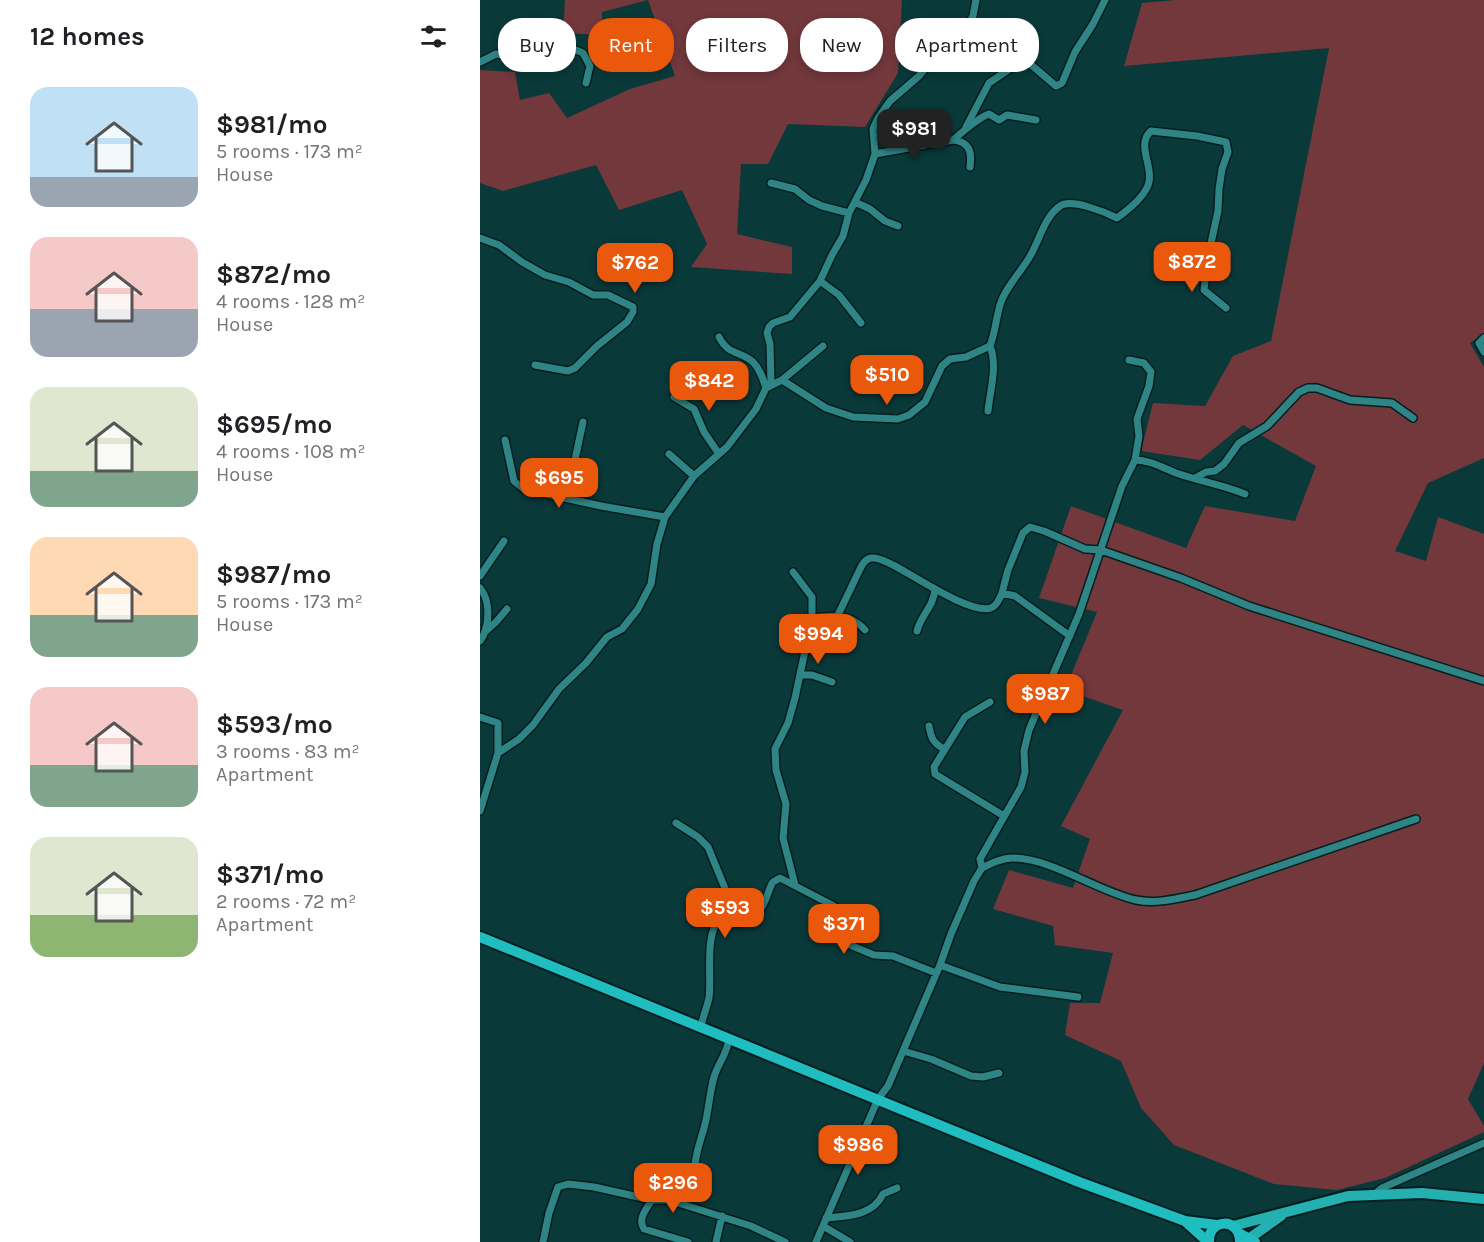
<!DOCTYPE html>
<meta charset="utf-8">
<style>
:root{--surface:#fff;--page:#f2f2f2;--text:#202124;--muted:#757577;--accent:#ea580c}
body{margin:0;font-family:Karla,sans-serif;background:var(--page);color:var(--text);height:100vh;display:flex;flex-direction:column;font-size:22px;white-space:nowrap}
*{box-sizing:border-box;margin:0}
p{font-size:20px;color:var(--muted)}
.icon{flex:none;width:33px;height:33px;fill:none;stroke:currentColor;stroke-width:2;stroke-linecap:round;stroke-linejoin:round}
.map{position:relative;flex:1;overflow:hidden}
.drawer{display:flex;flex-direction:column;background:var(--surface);width:480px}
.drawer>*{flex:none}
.hud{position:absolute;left:18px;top:18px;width:570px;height:54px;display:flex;gap:12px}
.price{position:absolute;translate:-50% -51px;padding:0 14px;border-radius:12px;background:var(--accent);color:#fff;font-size:20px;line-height:39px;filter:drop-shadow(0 2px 3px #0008)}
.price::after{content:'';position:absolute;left:50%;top:36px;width:18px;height:14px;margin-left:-9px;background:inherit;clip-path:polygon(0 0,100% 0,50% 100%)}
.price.selected{background:#222;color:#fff}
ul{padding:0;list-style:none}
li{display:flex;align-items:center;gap:18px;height:150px;padding:0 30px}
li span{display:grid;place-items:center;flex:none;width:168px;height:120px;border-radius:18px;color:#555}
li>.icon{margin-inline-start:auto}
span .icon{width:72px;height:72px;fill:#fffc;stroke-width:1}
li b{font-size:26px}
h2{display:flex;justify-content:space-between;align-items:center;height:72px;padding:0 30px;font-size:26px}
.chip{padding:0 21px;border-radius:24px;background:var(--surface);box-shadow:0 3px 9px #0003;font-size:21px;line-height:54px}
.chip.selected{background:var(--accent);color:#fff}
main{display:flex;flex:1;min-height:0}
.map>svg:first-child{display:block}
.green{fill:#72383c}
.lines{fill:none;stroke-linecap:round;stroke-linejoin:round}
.minor-casing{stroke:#041e1e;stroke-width:10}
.primary-casing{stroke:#041e1e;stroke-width:14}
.trunk-casing{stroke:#041e1e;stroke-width:14}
.minor{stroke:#2f8586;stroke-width:7}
.primary{stroke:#24afb1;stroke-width:10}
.trunk{stroke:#20bdc0;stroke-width:10}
</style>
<main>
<section class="drawer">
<h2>12 homes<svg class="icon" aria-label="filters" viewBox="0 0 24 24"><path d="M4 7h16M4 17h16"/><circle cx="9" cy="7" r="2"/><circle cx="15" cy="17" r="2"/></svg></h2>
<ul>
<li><span style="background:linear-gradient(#bfe0f5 75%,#9aa5b1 0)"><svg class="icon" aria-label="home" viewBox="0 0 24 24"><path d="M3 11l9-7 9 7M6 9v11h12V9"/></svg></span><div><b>$981/mo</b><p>5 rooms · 173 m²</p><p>House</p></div></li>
<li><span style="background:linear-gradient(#f6c9c9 60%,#9aa5b1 0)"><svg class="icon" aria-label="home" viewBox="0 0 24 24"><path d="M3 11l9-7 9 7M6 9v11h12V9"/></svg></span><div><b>$872/mo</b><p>4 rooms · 128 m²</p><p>House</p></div></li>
<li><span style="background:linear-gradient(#dfe7d0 70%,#7fa58c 0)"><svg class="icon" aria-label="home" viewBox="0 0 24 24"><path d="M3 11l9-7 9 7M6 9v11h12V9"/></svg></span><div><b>$695/mo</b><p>4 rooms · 108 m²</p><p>House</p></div></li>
<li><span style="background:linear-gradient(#ffd9b3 65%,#7fa58c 0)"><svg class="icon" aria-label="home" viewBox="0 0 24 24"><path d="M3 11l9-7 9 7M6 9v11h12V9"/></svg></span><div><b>$987/mo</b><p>5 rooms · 173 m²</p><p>House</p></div></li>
<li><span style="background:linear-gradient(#f6c9c9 65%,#7fa58c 0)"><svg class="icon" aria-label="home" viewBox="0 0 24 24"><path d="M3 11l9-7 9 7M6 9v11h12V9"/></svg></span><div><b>$593/mo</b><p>3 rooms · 83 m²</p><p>Apartment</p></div></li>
<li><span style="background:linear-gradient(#dfe7d0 65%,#8fb573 0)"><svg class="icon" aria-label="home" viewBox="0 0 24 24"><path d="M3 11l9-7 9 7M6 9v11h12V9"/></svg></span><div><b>$371/mo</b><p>2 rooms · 72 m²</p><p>Apartment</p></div></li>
</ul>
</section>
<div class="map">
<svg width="1004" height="1242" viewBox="0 0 1004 1242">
<rect width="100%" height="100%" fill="#0a393a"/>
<path class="green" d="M85 0H168L122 12 123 35 83 33Z
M168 0H422L418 73 385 127 308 124 288 164H261L257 234 312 247V274L211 267 227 244 202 190 139 210 116 165 23 191 0 183V70L35 72 40 100 69 93 87 118 150 89 195 76Z
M695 0H1004V333L990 343 1004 367V458L948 483 915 551 946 561 958 517 1004 534V1063L988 1099 1004 1126V1132L905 1178 857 1190 794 1184 694 1145 661 1108 641 1061 585 1035 590 1003H620L633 953 575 945 573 926 513 909 529 870 593 888 610 839 581 826 643 710 585 690 617 612 559 598 591 506 706 548 725 506 815 521 836 466 763 425 720 460 661 451 673 403 725 406 753 356 791 341 849 48 644 66 662 3Z"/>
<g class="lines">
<g class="minor-casing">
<path id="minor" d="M50 50 86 46 103 53 110 66 106 83
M0 62 16 54 38 57 47 54 50 50 52 24
M486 127 509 83 537 64 549 63 576 86 582 83 595 52 613 24 625 0
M473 140C484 131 496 119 509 114L519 120 527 115 556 120
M395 154 473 140C490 142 492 152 490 167
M291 183 315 189 329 200 342 206 369 213
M375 202 390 209 405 221 418 226
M0 238 19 245 42 262 65 275 89 282 113 295H128L153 307V312L147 322 117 346 95 368 88 371 55 365
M340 281 359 295 381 323
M239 337C248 355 260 351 273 362 280 369 283 379 286 388
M1004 338 999 343 1004 352
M302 380 343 346
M291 384 290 344 287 333 289 327 293 323 310 317 340 281 352 255 363 236 369 213 386 180 395 154 393 129 398 118 410 101 439 76 452 60 483 35 493 16 496 0
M194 397 214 409 224 432 239 454
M508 411C510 390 518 366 510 346
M25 440 34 481 44 489 121 506 185 517
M189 454 214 476
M655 460C670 460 683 468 696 473 719 481 743 485 765 494
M715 478 726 472 735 471 744 464 759 443 787 426 819 392 828 388H837L870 400 912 403 933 418
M91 498 93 469 103 422
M313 572 332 597V618L315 698 308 723 295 749 296 770 306 804 303 838 315 885
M0 576 24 541
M0 588C11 601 10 627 0 641
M522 593 528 570 543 533 550 527 564 531 605 549 621 550 701 578 769 606 1004 681
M357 617 381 567C383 563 386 559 391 558 399 557 406 562 413 565 433 575 491 615 511 608 517 606 520 598 522 593L535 596 590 636
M332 618C353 616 370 613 385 630
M6 631 16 622 27 609
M437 631C441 615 454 606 455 589
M321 675H332L352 682
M510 702 485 717 454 767 455 774 524 816
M0 717 18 723V753
M449 726C451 738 453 743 464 749
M0 811 18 753 39 739 53 725 79 689 106 663 127 637 142 629 158 609 171 584 177 544 185 517 214 476 247 447 276 409 286 388 302 380 346 408 373 417 418 419 429 415 445 402 462 366 470 359 486 357 510 346C515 333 516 319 520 305 525 288 540 273 549 258 559 242 564 217 580 206 591 198 625 212 637 218 648 210 666 196 669 182 673 166 656 144 671 131L717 136 746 142 748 152 742 169 739 189 738 211 728 257 724 290 746 308
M196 823 218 837 228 847 251 903 249 910 240 919
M502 868C512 863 522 858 533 858 571 858 619 892 656 900 676 904 695 899 715 895L936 819
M460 965 520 987 598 997
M221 1026C223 1017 227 1007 229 998 232 979 224 933 240 919 259 929 277 920 285 901 288 895 289 888 293 882L300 878 354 906 363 914 361 933 364 939 370 945 394 955 413 956 456 973
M423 1051 451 1059 491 1076 503 1077 519 1073
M895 1194 902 1188 1004 1143
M172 1200C167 1208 157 1219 164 1229L208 1242
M189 1200C199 1188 201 1174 215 1166 216 1149 223 1135 226 1120 229 1106 230 1091 234 1077 238 1063 248 1053 249 1038
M346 1218C367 1216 393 1216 403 1194L417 1188
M343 1226 370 1242
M63 1242 69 1213 78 1187 88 1184 114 1187 172 1200H189L271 1226 305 1242
M236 1242 242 1216
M336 1242 398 1099 408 1086 460 965 471 934 494 881 502 868 500 859 541 787 545 772 544 751 549 730 599 614 642 486 655 460 659 436 657 419 669 386 671 372 664 363 649 360"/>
</g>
<g class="primary-casing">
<path id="primary" d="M753 1226 868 1196 942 1193 1004 1199
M764 1242 801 1216"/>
</g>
<g class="trunk-casing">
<path id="trunk" d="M0 937 599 1182 705 1221 737 1225
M706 1222 728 1242
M759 1233 775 1242
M729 1242C728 1218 760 1217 760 1242"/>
</g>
<use href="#minor" class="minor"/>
<use href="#primary" class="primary"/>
<use href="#trunk" class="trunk"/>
</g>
</svg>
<b class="price selected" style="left:434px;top:160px">$981</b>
<b class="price" style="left:712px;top:293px">$872</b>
<b class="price" style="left:155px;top:294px">$762</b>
<b class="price" style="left:407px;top:406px">$510</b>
<b class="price" style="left:229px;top:412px">$842</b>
<b class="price" style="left:79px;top:509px">$695</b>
<b class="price" style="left:338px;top:665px">$994</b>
<b class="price" style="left:565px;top:725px">$987</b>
<b class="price" style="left:245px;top:939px">$593</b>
<b class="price" style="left:364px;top:955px">$371</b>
<b class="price" style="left:378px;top:1176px">$986</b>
<b class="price" style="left:193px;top:1214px">$296</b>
<div class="hud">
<a class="chip">Buy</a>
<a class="chip selected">Rent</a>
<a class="chip">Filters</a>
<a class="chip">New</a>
<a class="chip">Apartment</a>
</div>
</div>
</main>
